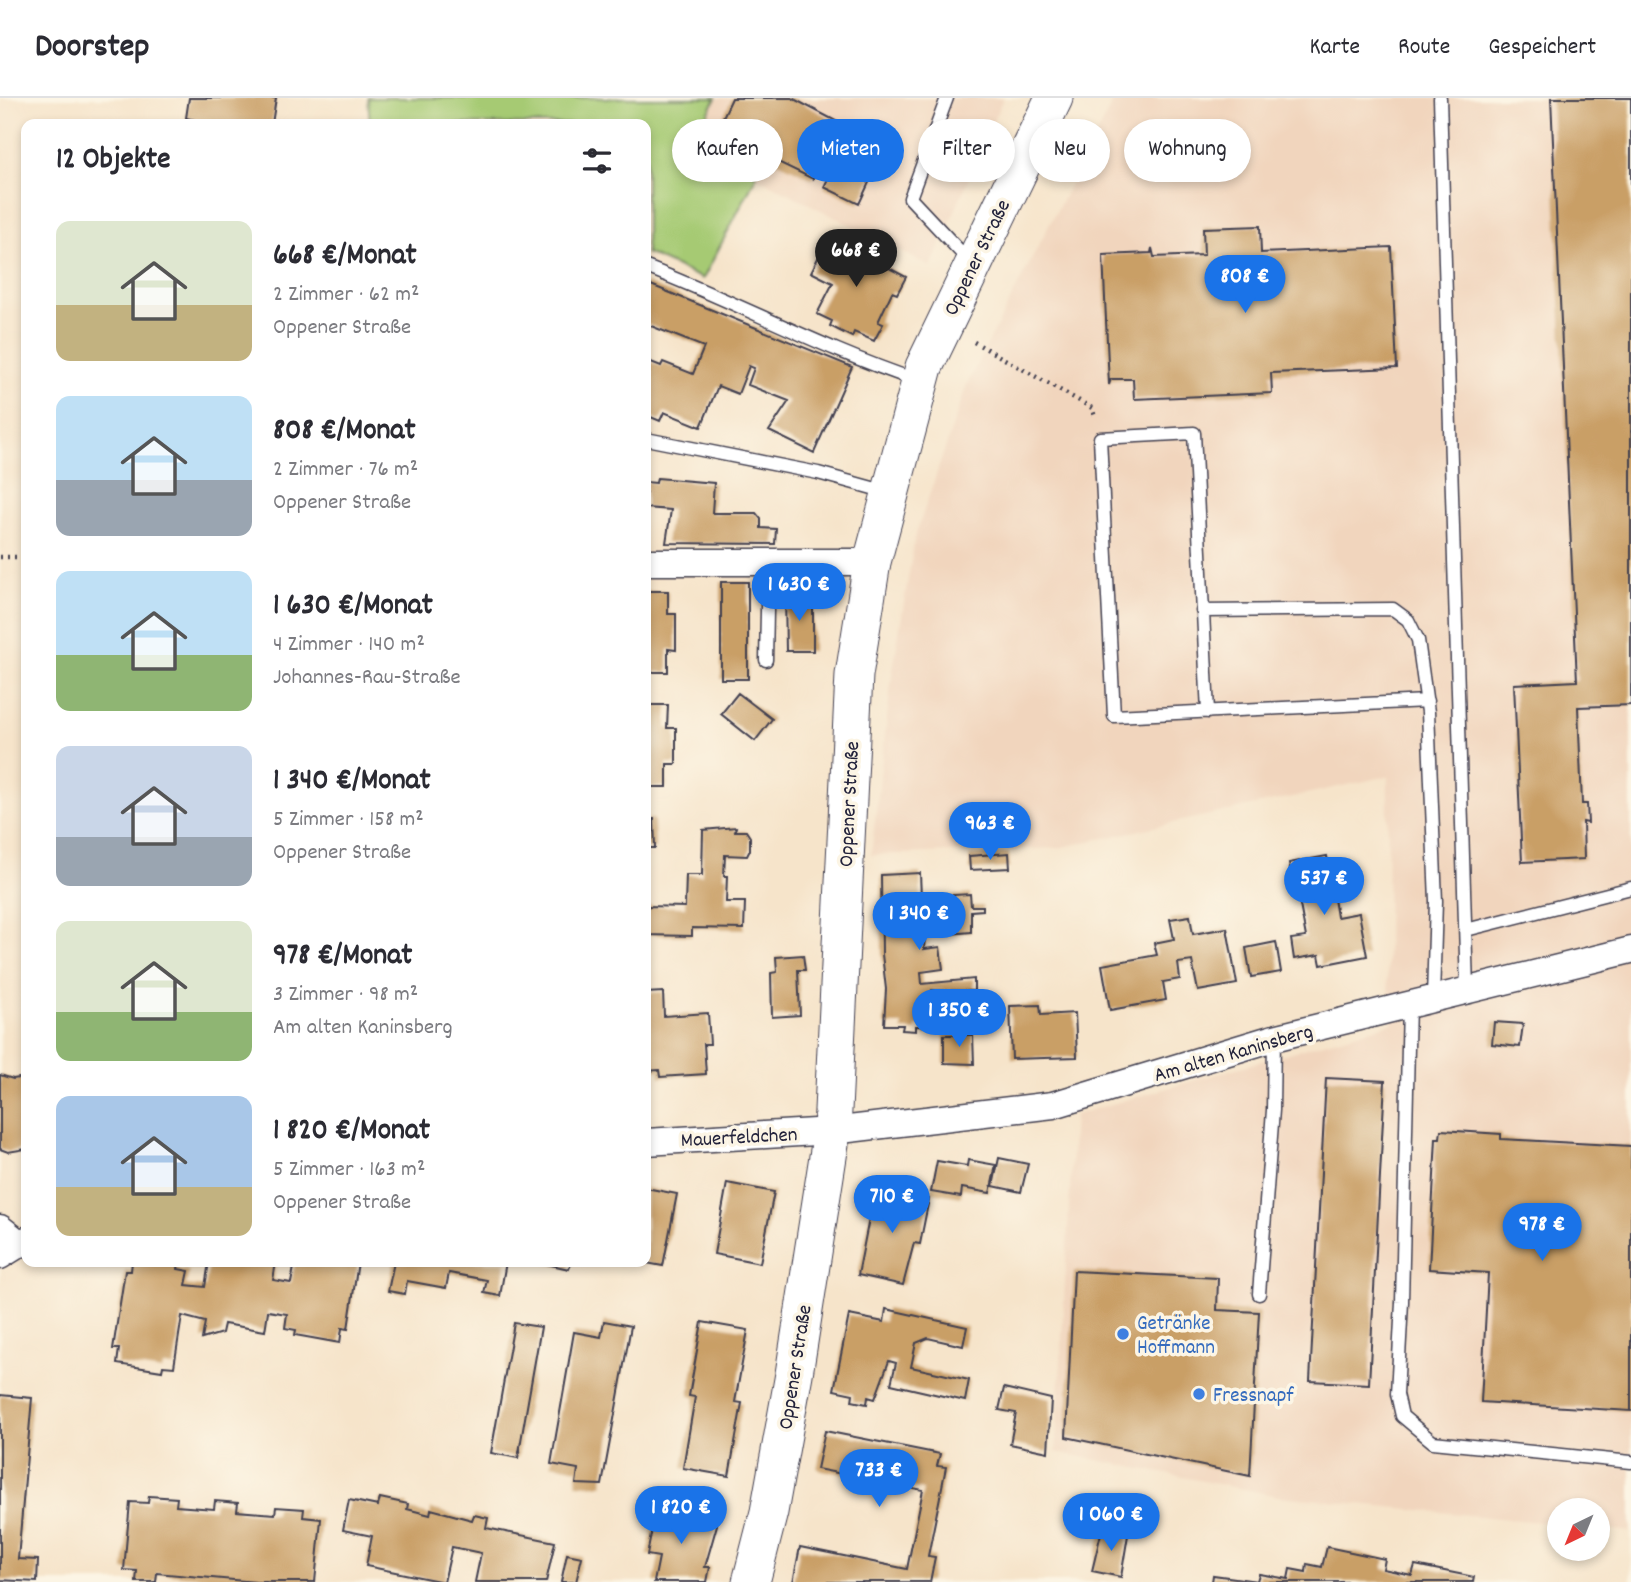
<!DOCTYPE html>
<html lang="de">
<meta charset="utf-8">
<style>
:root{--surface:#fff;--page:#f2f2f3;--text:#2b2b33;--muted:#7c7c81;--line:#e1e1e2;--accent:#1a73e8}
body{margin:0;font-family:Dekko,sans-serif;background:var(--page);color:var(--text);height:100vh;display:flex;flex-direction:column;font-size:26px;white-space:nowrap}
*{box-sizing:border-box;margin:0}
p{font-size:23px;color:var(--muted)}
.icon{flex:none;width:38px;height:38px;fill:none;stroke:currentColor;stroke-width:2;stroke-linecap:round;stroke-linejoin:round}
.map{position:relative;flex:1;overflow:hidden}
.sheet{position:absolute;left:21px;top:21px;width:630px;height:1148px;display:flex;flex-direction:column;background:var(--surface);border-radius:14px;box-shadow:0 4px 10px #0003}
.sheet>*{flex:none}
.top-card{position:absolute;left:672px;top:21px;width:665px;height:63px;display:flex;gap:14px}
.needle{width:46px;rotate:223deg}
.fabs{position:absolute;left:1547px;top:1400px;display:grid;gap:14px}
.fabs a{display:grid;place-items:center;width:63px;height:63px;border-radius:50%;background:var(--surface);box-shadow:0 4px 10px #0003;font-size:35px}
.price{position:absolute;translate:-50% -60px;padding:0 16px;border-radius:24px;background:var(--accent);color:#fff;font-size:23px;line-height:46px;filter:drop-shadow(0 2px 4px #0008)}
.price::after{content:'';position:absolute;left:50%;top:42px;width:21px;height:16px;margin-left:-10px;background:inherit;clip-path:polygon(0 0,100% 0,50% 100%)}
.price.on{background:#222;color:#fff}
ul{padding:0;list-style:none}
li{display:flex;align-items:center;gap:21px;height:175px;padding:0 35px}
li span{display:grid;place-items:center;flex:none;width:196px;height:140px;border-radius:14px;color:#555}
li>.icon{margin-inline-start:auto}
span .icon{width:84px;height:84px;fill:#fffc;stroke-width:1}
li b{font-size:30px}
h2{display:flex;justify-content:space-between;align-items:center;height:84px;padding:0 35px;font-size:30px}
.pill{padding:0 24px;border-radius:32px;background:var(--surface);box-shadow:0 4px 10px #0003;font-size:24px;line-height:63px}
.pill.on{background:var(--accent);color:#fff}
header{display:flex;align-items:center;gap:42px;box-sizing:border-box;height:98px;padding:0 35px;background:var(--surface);border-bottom:2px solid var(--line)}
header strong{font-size:33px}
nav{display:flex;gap:38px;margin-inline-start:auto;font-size:24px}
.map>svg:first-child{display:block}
.built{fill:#f1d5bd}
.green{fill:#a6ca73;stroke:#647657;stroke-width:2}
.building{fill:#c99f66}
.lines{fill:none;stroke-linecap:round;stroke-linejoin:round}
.lane-casing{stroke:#423f50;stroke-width:15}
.street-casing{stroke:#423f50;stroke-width:29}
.secondary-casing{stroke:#423f50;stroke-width:39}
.path{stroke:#423f50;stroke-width:4.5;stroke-dasharray:2 5;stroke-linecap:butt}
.lane{stroke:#fff;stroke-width:12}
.street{stroke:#fff;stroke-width:26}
.secondary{stroke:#fff;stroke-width:37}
.shop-dot{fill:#3f7fe0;stroke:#fcf5e5;stroke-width:2.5}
.labels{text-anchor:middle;stroke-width:7;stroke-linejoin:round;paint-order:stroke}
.street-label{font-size:21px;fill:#22223b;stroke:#fcf5e5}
.shop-label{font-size:21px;fill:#366cbe;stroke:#fcf5e5;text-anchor:start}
</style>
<header>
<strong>Doorstep</strong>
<nav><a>Karte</a><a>Route</a><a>Gespeichert</a></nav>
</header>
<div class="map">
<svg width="1631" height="1484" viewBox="0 0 1631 1484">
<rect width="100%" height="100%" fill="#fcf5e5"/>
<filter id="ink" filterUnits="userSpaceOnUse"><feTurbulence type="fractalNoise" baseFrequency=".0143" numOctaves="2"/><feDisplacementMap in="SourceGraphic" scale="14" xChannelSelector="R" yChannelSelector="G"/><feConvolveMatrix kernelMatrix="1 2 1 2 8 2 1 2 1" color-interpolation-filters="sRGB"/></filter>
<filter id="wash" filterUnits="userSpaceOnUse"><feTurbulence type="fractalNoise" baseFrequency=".00686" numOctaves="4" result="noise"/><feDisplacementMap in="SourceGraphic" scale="28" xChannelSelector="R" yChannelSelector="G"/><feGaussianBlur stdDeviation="1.57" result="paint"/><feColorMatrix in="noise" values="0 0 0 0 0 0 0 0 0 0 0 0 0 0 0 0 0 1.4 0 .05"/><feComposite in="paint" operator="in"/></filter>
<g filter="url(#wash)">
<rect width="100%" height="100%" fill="#f6e4ca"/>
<path class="built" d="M716 0H1003L931 169 693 46Z
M1115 0H1631V1434L1598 1430V1412H1559V1426L1279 1398 1056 1354 1074 1017 1393 925 1387 883 1388 678 1058 750 871 757 892 577 915 439 967 286Z"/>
<path class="green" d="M368 0H716L693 46 757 77 703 181 646 155V26H370Z"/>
<g id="blocks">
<path class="building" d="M189 0H276L272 26H214L186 20Z
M732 0H792L876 44 863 72 873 76 859 106 824 89 838 60 826 54 813 81 716 34Z
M1551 0H1631V607L1578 609 1582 706H1587L1588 725 1583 724 1584 761 1522 764 1514 586 1577 583Z
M1260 128 1261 155 1391 149 1397 270 1271 275 1272 295 1134 301 1133 281H1111L1109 287 1103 157 1151 155 1152 150 1154 159 1204 157 1203 130Z
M828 140 865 158 867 153 889 164 887 169 906 179 897 196 892 194 878 224 883 226 874 243 854 234 852 239 830 228 832 223 817 216 833 185 811 174Z
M646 185 852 269 814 355 769 333 789 303 748 287 754 270 749 268 738 296 718 288 701 329 664 314 660 323 646 317V262L661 268 663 264 693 276 704 249 646 226Z
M657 380 714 385 712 415H756L761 421V430L776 431 775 446 666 445 671 412 646 410V384L656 385Z
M721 484H748V581H721Z
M646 493H668V516H676V552L668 551V574H646Z
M785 497H813V553H786Z
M738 595 772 621 755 643 721 616Z
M646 607H668L667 630H676V666H667V689H646Z
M646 721H654L655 750H646Z
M736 729 735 733H746L750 739V752L747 758 725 757 724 778H727L726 804H745L744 831 692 830V838L646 837V808L685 809 686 777H702L703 732Z
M1009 755 1010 770 970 772 969 758Z
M1327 758 1337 819 1359 815 1367 858 1321 867 1319 857 1294 861 1291 841 1306 839 1294 775 1291 776 1289 765Z
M920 775 921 799 970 796 971 808H983V812L971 813V834L925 838 924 851 940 849 943 871 921 874 922 886 974 881V893L932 892 931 914H937V911L973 912V929L916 928V933L902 932 903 927H884L886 891 882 856 881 777Z
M1190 818 1193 836 1227 830 1237 886 1198 893 1192 863 1178 865 1180 881 1163 884 1166 902 1110 912 1102 867 1157 857 1154 845 1174 841 1170 821Z
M1276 844 1281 874 1251 879 1246 850Z
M803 857 805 872H798L800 917 772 919 771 875 777 874 776 859Z
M663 894 664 918 708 915 710 946H704L706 976 660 979 659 972 646 973V895Z
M1040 907 1041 917 1075 915 1077 959 1012 961 1010 908Z
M1494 924 1523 926 1520 949 1492 946Z
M944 937H973L974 966 944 965Z
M0 977 13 981 26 979V1051L8 1054 0 1051Z
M1326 980 1385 983 1369 1286 1310 1283Z
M1441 1032 1501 1036V1041L1631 1048V1313L1481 1304 1488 1175 1429 1171 1436 1040H1440Z
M999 1060 1028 1066 1021 1094 993 1088Z
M968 1062 996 1067 990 1095 962 1090 961 1099 931 1094 937 1063 967 1068Z
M727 1085 774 1094 760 1165 714 1156Z
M646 1090 677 1096 663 1168 646 1165Z
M875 1090 929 1101 920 1146 914 1145 903 1187 858 1177Z
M132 1164 179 1165 178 1171 189 1173 186 1187 205 1189 209 1164H276L273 1182 291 1185 295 1164H358L348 1231 342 1230 340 1245 295 1237 296 1232 285 1230 287 1216 268 1213 265 1233 224 1226 222 1235 202 1241 205 1224 182 1218 174 1269 163 1268 162 1273 117 1266 119 1251H113L125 1173H131Z
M394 1164H506L500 1198 484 1195 487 1182 449 1175 446 1190 407 1183 405 1196 388 1193Z
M538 1164H571L569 1171Z
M1074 1173 1218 1180 1217 1212 1259 1214 1250 1378 1066 1339Z
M886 1211 967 1229 963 1248 928 1240 916 1245 911 1269 969 1282 965 1303 891 1286 896 1265 889 1263 875 1301 868 1299 867 1306 852 1303 853 1296 834 1292 849 1217 884 1224Z
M604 1223 631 1228 602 1387 576 1386 578 1371 551 1366 574 1234 601 1239Z
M702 1224 748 1232 735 1304 742 1305 729 1378 683 1370 695 1299 689 1298Z
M514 1225 541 1229 518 1360 491 1355Z
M1004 1290 1051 1301 1048 1354 1010 1346 1016 1315 999 1312Z
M0 1297 32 1300 18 1461 38 1462 37 1484 0 1482Z
M825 1333 940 1356 937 1368 946 1369 928 1458 935 1459 930 1484H793L800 1449 907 1471 923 1392 817 1371Z
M149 1398 177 1400 176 1408 214 1411 215 1403 238 1405 237 1413 275 1416 276 1409 304 1411 303 1419 321 1421 315 1484H256L157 1475 156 1484H136L137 1473 124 1472 130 1404 148 1405Z
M380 1400 408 1406 407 1411 430 1417 431 1411 472 1422 474 1417 488 1420 486 1430 555 1444 546 1484H475L481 1455 452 1449 444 1484 366 1468 372 1438 343 1432 349 1402 378 1408Z
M656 1411 716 1421 717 1427 705 1469H710L707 1484H654L659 1459 647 1457Z
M1102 1431 1128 1437 1121 1479 1092 1473Z
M1327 1449 1385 1461 1383 1471 1412 1477 1415 1467 1474 1479 1473 1484H1212L1213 1477 1257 1483 1259 1476 1288 1481 1290 1471 1306 1474 1307 1466 1322 1469Z
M567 1456 582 1459 576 1484H561Z"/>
</g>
</g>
<g filter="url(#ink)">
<use href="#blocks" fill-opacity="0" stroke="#423f50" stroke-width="2"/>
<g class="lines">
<g class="lane-casing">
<path id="lane" d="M947 0 910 100 971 165
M1440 0 1467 891
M646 169C737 204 823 251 916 282
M646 341 818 375 887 394
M1202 513 1393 511 1408 522 1418 542 1428 614 1436 803 1433 900
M766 562 768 464
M1208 614 1194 335 1100 340 1114 618 1427 603
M1466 832 1631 790
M1409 906 1402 1204 1397 1296 1402 1318 1433 1344 1631 1364
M1259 1196 1273 1012 1274 940"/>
</g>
<g class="street-casing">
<path id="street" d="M646 464H872
M646 1044 832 1033 1053 1007 1274 940 1631 852
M0 1130 19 1145
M0 1158 26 1142"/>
</g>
<g class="secondary-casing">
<path id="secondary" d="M751 1484 769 1414 794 1276 832 1033 854 577 872 464 924 269 1054 0"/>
</g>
<path class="path" d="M974 244 1092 310 1095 319
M0 459H26"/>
<use href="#lane" class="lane"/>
<use href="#street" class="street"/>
<use href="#secondary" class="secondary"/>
</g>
</g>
<g class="shop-dot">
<circle cx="1123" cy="1236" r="7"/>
<circle cx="1199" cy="1296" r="7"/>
</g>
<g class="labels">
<g class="street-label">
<text transform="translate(976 159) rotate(-64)" y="7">Oppener Straße</text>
<text transform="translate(848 706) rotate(-87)" y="7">Oppener Straße</text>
<text transform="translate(1233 954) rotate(-16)" y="7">Am alten Kaninsberg</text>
<text transform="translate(739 1038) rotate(-3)" y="7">Mauerfeldchen</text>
<text transform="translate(794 1269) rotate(-81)" y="7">Oppener Straße</text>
</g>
<g class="shop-label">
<text x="1137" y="1231">Getränke<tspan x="1137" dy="24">Hoffmann</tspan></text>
<text x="1213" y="1303">Fressnapf</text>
</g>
</g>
</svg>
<div class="fabs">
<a><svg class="needle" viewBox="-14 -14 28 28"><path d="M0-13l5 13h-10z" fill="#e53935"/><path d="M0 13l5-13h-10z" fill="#7c7c81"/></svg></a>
</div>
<b class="price on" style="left:856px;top:191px">668 €</b>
<b class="price" style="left:1245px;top:217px">808 €</b>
<b class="price" style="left:799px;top:525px">1 630 €</b>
<b class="price" style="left:990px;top:764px">963 €</b>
<b class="price" style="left:1324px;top:819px">537 €</b>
<b class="price" style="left:919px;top:854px">1 340 €</b>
<b class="price" style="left:959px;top:951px">1 350 €</b>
<b class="price" style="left:892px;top:1137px">710 €</b>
<b class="price" style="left:1542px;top:1165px">978 €</b>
<b class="price" style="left:879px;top:1411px">733 €</b>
<b class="price" style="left:681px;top:1448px">1 820 €</b>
<b class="price" style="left:1111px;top:1455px">1 060 €</b>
<div class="top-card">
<a class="pill">Kaufen</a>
<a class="pill on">Mieten</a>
<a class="pill">Filter</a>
<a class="pill">Neu</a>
<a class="pill">Wohnung</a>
</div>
<section class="sheet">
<h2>12 Objekte<svg class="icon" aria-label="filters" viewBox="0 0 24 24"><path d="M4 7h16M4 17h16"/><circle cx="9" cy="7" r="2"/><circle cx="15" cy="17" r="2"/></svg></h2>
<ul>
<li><span style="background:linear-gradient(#dfe7d0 60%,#c2b280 0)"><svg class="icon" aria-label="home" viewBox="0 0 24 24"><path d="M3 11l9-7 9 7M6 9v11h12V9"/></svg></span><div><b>668 €/Monat</b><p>2 Zimmer · 62 m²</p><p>Oppener Straße</p></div></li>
<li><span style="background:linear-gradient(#bfe0f5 60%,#9aa5b1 0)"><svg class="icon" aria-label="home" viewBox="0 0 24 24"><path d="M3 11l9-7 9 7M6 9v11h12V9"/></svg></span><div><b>808 €/Monat</b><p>2 Zimmer · 76 m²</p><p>Oppener Straße</p></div></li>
<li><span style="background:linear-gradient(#bfe0f5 60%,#8fb573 0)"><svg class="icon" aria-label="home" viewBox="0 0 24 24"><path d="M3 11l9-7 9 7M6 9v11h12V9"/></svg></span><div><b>1 630 €/Monat</b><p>4 Zimmer · 140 m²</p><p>Johannes-Rau-Straße</p></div></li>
<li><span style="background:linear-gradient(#c9d6e8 65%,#9aa5b1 0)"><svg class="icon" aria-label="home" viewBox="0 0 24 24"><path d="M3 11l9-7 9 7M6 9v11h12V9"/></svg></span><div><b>1 340 €/Monat</b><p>5 Zimmer · 158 m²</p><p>Oppener Straße</p></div></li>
<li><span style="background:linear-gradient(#dfe7d0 65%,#8fb573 0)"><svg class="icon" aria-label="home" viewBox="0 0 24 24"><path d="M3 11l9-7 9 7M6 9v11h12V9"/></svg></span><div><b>978 €/Monat</b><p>3 Zimmer · 98 m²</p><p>Am alten Kaninsberg</p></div></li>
<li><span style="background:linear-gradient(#a9c7e8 65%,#c2b280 0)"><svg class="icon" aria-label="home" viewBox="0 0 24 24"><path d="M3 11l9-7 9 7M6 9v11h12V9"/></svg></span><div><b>1 820 €/Monat</b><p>5 Zimmer · 163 m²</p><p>Oppener Straße</p></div></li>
</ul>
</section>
</div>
